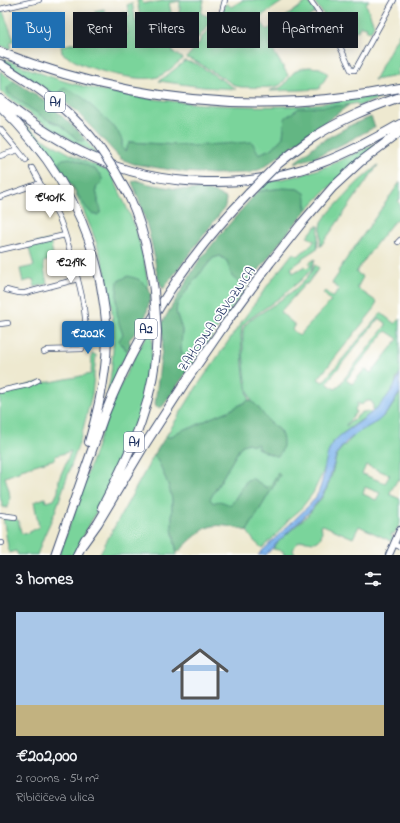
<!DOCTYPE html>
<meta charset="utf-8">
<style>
:root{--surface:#171b24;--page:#20242c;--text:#f1f3f6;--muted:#9ea1a6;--accent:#1f6fb2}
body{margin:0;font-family:"Indie Flower",sans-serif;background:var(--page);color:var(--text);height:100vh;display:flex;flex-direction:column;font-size:15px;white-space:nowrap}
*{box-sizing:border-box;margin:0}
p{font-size:13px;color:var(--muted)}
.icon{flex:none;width:22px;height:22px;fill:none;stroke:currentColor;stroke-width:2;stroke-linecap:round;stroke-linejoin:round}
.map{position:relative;height:555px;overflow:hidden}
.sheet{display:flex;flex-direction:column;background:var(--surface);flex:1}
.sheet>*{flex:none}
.hud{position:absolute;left:12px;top:12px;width:376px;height:36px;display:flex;gap:8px}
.price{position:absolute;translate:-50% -34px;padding:0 9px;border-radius:4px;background:#fff;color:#222;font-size:13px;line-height:26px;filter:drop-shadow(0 1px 2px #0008)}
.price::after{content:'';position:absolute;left:50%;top:24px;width:12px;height:9px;margin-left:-6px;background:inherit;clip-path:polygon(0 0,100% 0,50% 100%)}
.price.on{background:var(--accent);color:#fff}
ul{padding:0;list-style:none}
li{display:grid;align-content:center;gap:8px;height:212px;padding:0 16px}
li span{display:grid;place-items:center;height:124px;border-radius:0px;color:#555}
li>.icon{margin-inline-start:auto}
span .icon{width:72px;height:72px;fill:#fffc;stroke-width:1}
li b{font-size:17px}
h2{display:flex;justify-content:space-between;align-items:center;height:48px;padding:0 16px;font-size:17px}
.pill{padding:0 14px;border-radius:0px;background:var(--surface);box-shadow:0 2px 10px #0003;font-size:14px;line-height:36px}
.pill.on{background:var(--accent);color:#fff}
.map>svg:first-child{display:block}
.green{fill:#7ad49b;stroke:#4a827c;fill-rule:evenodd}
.forest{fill:#63b683;stroke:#3f7270}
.water{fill:#7db2eb;stroke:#4c70a4}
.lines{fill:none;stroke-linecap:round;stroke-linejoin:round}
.minor-casing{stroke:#3b4b6f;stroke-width:6}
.tertiary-casing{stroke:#3b4b6f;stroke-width:8}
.motorway-casing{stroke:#3b4b6f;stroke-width:10}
.minor{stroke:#fff;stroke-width:4.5}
.tertiary{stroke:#fff;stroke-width:6}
.motorway{stroke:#fff;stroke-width:8}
.motorway-bridge-casing{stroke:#3b4b6f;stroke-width:10;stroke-linecap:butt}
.motorway-bridge{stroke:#fff;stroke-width:8}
.labels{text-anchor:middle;stroke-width:3.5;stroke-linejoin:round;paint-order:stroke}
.shield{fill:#fff;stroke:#5f6d8e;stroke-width:1}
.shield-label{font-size:12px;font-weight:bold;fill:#1b2f5e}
.street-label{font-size:13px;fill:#1b2f5e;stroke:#fff}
</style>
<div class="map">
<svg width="400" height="555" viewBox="0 0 400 555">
<rect width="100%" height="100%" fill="#fff"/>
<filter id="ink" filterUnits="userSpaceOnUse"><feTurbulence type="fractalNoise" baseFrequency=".025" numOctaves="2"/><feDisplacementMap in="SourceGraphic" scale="8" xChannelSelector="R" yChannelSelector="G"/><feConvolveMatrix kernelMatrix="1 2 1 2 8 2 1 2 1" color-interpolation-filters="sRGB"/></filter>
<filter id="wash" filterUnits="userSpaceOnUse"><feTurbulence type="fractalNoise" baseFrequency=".012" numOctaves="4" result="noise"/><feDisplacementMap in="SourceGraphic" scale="16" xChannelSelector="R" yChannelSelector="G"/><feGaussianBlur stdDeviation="0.9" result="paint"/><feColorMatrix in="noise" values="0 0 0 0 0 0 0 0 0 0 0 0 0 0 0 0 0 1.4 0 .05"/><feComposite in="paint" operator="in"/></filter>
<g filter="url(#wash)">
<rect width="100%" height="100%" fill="#eee9d0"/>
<path class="green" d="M137 0H142L143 4 152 2V3L167 0H204L201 14 214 18 198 38 195 33 176 31 172 51 183 59C175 64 169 72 160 76 145 84 97 71 81 64 74 61 68 57 62 53L61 46 96 38 95 31 100 30V27L95 11 104 9 111 36 119 34V37L128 34 123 13 125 12 127 17H130L127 5 132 3 136 23 141 22ZM180 1V9L176 21 173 22 169 3Z
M243 0H285L258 18 267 30 308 1 316 12 269 44 288 75C286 78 284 82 280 85 273 89 250 87 241 87L236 86 197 62 187 58V57L200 42V40L217 19 225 4H228L231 7Z
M313 0H369L366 4 374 25 371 31 366 30 367 27 360 26 358 31 333 25 332 26Z
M2 9 14 40 10 44 11 46 9 49 0 45V10Z
M400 32V66L397 71V76L374 80Z
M4 59C28 68 53 79 78 85 123 96 170 102 216 105 241 106 267 107 292 106 326 104 360 98 394 93L358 106 357 103 285 118 283 137 273 148 259 154 191 146 130 142 125 151 122 148V140L64 87 57 96 4 62Z
M185 61 197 64 236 89 203 87 159 81 160 80 165 77Z
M309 67 320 68 328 74 319 89 301 90 269 91 270 90 280 88 284 85 294 72 303 68Z
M0 71 14 81 7 88 9 93 37 113 46 119 60 125 78 140 82 141 84 138 98 156 37 119 0 91Z
M21 122 43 139 74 156 108 171 113 177 135 226 144 259 149 289 142 282 121 329 123 334 120 344 124 346 125 349 128 350 125 359 121 362V365L117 367 116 370 119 372 110 392 108 391C120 334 111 273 87 219 82 207 77 195 70 184 65 177 58 170 53 163 42 149 31 136 21 122ZM74 159 96 170 97 186 96 190 98 200V204L92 214 85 206 60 167Z
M375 144H377L323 193 306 211 307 206 298 189C283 188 271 189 257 192L268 182 301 175 328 166Z
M378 165 320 247 321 227 322 222 326 216 357 183Z
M400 182V199L398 202 400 204V217L390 226 376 244 356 272 363 277 357 288 377 302 374 307 375 308 318 379 323 382 381 313 395 324 400 318V372L396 380 395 385 389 394 384 401 373 411V404L371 401H365L362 405 357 403V406L355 409 356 412 346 425V426L362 412 369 411 371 413 342 434 333 442 329 451 323 472 313 493 300 510 288 520 276 535 262 548 254 541 247 531 280 475 278 473 272 483 267 488 254 480H247L231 505 213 503 210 499 241 446 248 443 254 445 257 444 258 445V448L272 455 281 432C277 428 272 424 267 420 262 414 257 407 252 401 245 393 242 343 243 332 243 329 244 326 246 324 251 319 258 315 264 311 281 300 306 284 315 265L319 268 307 284H305L280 312 295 325 292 329 299 336 331 301 323 293 325 291 333 298 339 289 332 283 339 273 338 271ZM379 318 386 323V325L337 388 335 389 328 384 327 382ZM386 331 398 339 371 373 365 369 352 384 346 380Z
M316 226H319L317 250 316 249 302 258V260L291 268 293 273 305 266 307 268 311 265 309 263 315 259 311 270 301 280 282 296 248 320 242 326 241 336 243 365 245 382 249 400 234 408 222 414 213 417 191 428 178 432 175 435 168 438 166 436 196 388 245 317 270 282 293 253 298 256 315 241 308 237H307Z
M50 240 54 259 43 262 47 284 35 287 33 279 23 282 20 269 34 266 28 245Z
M220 256 227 261 229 267 240 283 250 282 196 359 194 356H185L182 353 181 348 182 330 176 312 177 304 192 283 213 258Z
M152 326C153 351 150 375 144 399 142 406 141 413 138 420 121 467 96 511 74 555H59C78 503 94 450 114 399 125 374 138 350 152 326Z
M92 354 96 355 92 394 81 437 55 512 44 536 37 555H18L16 551 9 553 3 517 18 520 21 532 23 534 28 533 39 527 34 502 45 498 46 502 54 500 58 492 59 479 71 451 55 456V459L21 469V471L5 477C8 488 13 498 7 508L3 507 0 497V394L36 383 51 382 91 374Z
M400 393V480L398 479 389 494 400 499V524L394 534H391V535L393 538 391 541 359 526 353 538 323 525 321 526C323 532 322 542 314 542 311 542 309 541 307 541 299 539 295 544 293 551L296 555H284L283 551 273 549 277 543 308 515 321 499 327 488 332 474 337 454 342 448 357 433 378 421 389 411ZM366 465 390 475 385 483 362 474ZM365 487 380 493 376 500 363 494Z
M154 455 160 465 168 484 172 499V528L177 555H99Z"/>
<path class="forest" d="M14 81 46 101 80 133 84 138 83 141 78 140 60 125 46 119 37 113 8 93 7 88Z
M64 87 81 96 117 130 122 140V148L125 151 130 142 191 146 252 142 259 154 273 148 283 137 285 118 299 108 349 105 261 169 249 173 213 174 184 172 134 164 121 159 77 112 57 96Z
M371 117 375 127 339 146 313 158 294 163 318 143 353 124Z
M70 158C77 160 104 171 102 180 102 185 96 185 96 190 96 193 98 196 98 200 98 201 98 202 98 203 99 206 101 207 101 212L98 215 92 214 85 206 60 167 59 162 63 159Z
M136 180 149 184 177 189 205 190 216 193 226 198 225 207 163 289C156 278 156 263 153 250 148 227 141 204 132 182Z
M284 188 298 189 305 193 306 199V211L280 242 250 282 240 283 232 277 227 261 220 256 213 258 192 283 177 304 176 312 182 330 181 348 182 353 185 356H194L196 359 163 406 159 408 156 407 155 403 163 342 162 323 198 262 224 230 257 192 267 190Z
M128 276 138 279 142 282 149 289 151 296 146 315 136 332 129 340 131 346 128 350 125 349 124 346 120 344 119 340 123 334C115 318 116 298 118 281Z
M249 400C256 403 261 411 266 418 274 428 284 429 283 445 282 451 281 452 278 456H275L257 448 258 445 257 444 254 445 248 443 241 446 210 499 213 503C221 499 223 503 231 505L247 480H249L251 478 255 480 267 488 272 483 278 473 280 475 247 531C236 528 221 523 209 527 200 530 185 546 177 553L172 528V499L168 484 160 465 154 455 166 436 168 437H170L178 432 187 428H191L213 417 229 411Z"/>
<path class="water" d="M400 374V392L389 410 378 421 357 433 346 442 336 454V456L327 487 321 497 310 511 277 543 266 555H258C270 544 281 532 293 521 303 511 316 501 320 488 325 474 324 456 333 443 338 436 347 431 354 426 375 411 390 399 400 374Z"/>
</g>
<g filter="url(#ink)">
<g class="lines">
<g class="minor-casing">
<path id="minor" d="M310 0 336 38 351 70H355L394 0
M0 9 39 0
M221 15 225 0
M0 129 18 150 0 156
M18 150 26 160
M40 183C46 194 53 206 59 218 65 232 69 247 73 262 80 286 91 324 82 349L48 350 44 352
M0 197 40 183 32 168
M398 242 400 240
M0 250 65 235
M6 290C12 291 18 294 25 293L78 279
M0 324 8 323
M0 391 28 385 38 380
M0 515 15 517
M0 543H2
M394 544 400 547"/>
</g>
<g class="tertiary-casing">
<path id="tertiary" d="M389 555 400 530"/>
</g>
<g class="motorway-casing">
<path id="motorway" d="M0 52C130 103 263 116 400 88
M0 64C27 81 55 98 77 122 86 130 94 140 101 150
M0 99C28 121 57 141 90 156 161 189 248 190 321 163 349 153 374 139 400 124
M0 106C55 159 92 222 103 298 107 321 108 345 105 368 102 393 96 418 89 442
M277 165C288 156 299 147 311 139 339 120 369 108 400 97
M129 196C143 226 150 258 154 291
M102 507C133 448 156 399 157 331
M83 544 98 523 144 446 184 384 226 323 270 263 301 224 333 187 360 162 400 132
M55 555 104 416C119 379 137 342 159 308 184 266 215 228 249 193
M77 555 85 539"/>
</g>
<use href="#minor" class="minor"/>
<use href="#tertiary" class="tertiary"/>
<use href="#motorway" class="motorway"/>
<g class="motorway-bridge-casing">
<path id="motorway-bridge" d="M101 150 115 171 129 196
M249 193 277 165
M154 291 157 331"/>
</g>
<use href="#motorway-bridge" class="motorway-bridge"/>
</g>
</g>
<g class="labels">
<g class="shield">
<rect x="45" y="92" width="20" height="20" rx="3"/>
<rect x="135" y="319" width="22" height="20" rx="3"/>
<rect x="124" y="432" width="20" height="20" rx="3"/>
</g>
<g class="shield-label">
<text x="55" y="106">A1</text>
<text x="146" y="333">A2</text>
<text x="134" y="446">A1</text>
</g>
<g class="street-label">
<text transform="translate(216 318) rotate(-55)" y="5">ZAHODNA OBVOZNICA</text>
</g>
</g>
</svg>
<b class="price" style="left:50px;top:219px">€401K</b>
<b class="price" style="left:71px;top:284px">€219K</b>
<b class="price on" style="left:88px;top:355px">€202K</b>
<div class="hud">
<a class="pill on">Buy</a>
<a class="pill">Rent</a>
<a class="pill">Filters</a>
<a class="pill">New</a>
<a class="pill">Apartment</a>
</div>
</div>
<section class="sheet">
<h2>3 homes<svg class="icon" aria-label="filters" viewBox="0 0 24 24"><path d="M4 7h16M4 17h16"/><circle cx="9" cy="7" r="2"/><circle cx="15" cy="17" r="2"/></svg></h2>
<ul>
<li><span style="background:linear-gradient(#a9c7e8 75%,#c2b280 0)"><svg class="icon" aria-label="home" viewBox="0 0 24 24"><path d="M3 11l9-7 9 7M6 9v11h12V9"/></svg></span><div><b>€202,000</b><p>2 rooms · 54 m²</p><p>Ribičičeva ulica</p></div></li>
</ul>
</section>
